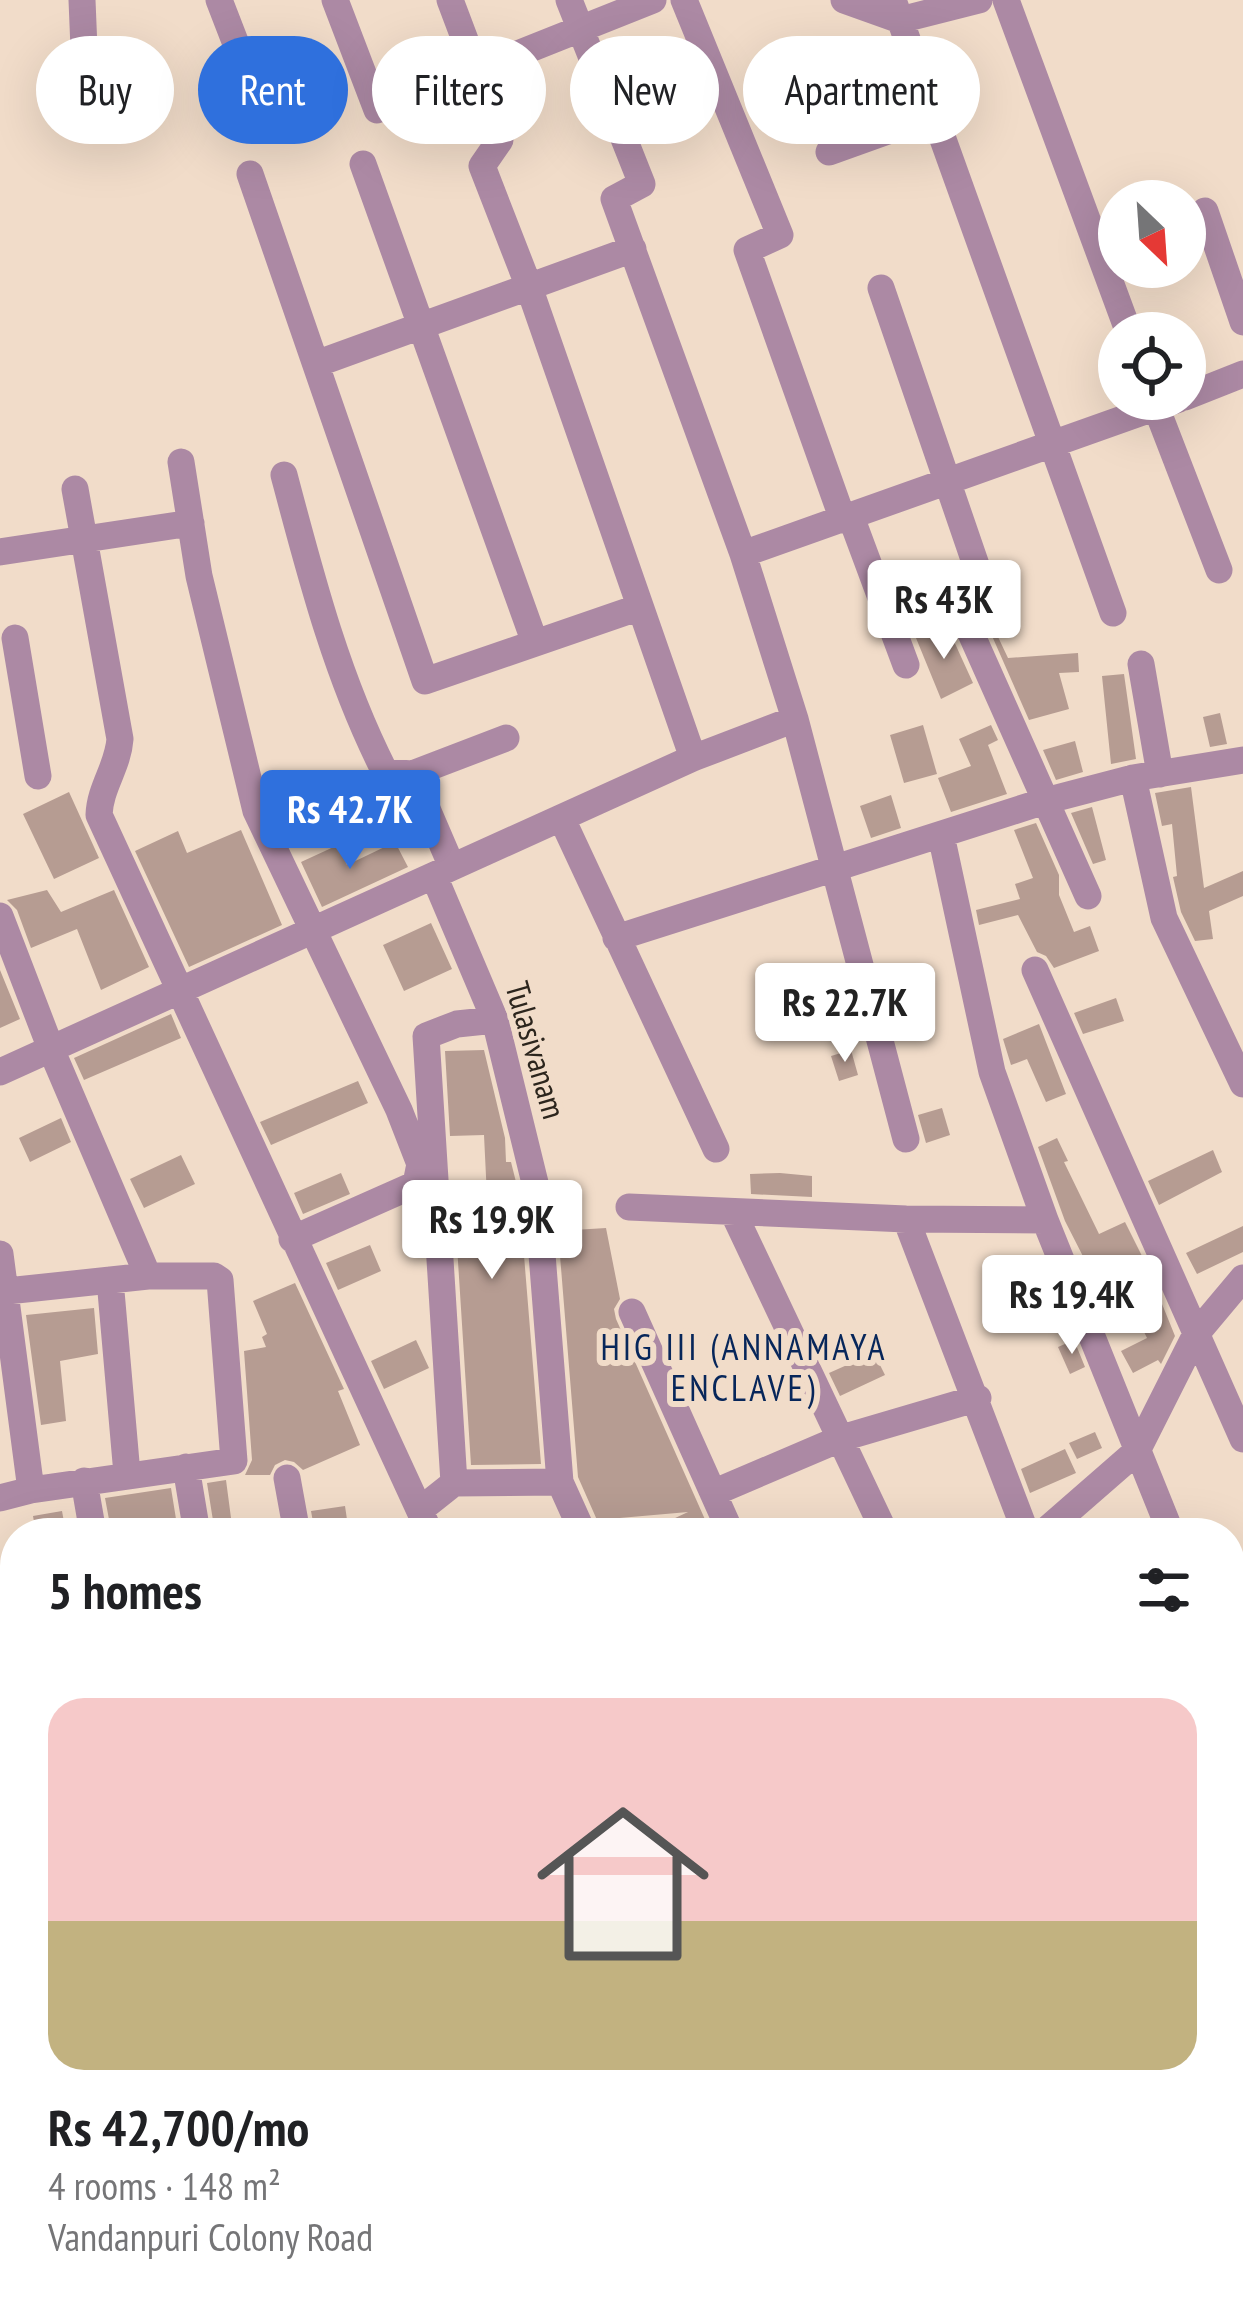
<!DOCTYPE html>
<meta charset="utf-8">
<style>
:root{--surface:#fff;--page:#f2f2f2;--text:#202124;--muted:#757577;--accent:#2f70dd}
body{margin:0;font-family:"PT Sans Narrow",sans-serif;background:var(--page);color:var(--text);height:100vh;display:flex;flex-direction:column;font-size:45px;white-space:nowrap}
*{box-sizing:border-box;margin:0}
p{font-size:39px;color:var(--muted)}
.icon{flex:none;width:66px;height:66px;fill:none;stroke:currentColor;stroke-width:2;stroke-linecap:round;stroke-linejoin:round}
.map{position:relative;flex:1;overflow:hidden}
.side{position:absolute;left:0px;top:1518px;width:1245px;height:807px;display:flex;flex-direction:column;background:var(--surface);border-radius:48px 48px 0 0;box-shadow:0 12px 48px #0002}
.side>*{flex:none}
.top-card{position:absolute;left:36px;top:36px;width:1173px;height:108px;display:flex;gap:24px}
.needle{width:78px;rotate:155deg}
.tools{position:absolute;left:1098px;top:180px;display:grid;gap:24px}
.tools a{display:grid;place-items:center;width:108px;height:108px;border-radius:50%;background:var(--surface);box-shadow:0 12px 48px #0002;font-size:60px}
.price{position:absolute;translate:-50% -102px;padding:0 27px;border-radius:12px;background:#fff;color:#222;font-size:39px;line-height:78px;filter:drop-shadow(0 3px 6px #0008)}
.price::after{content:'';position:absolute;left:50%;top:72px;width:36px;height:27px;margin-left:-18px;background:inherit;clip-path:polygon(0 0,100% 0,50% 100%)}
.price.selected{background:var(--accent);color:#fff}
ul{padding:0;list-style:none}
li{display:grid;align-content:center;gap:24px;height:636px;padding:0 48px}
li span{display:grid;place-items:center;height:372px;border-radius:36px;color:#555}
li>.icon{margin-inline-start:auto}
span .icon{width:216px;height:216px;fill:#fffc;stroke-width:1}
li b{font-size:51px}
h2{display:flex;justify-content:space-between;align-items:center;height:144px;padding:0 48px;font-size:51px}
.pill{padding:0 42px;border-radius:54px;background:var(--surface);box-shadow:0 12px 48px #0002;font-size:42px;line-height:108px}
.pill.selected{background:var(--accent);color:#fff}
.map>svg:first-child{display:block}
.water{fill:#85a6cc}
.building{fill:#b69c92}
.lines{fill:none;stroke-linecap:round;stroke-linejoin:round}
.minor{stroke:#ac89a4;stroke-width:27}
.labels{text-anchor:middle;stroke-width:12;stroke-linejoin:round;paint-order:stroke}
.street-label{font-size:33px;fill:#2c251d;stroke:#f1dcc9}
.neighbourhood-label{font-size:36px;letter-spacing:3px;fill:#07265a;stroke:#f1dcc9}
</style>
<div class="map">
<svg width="1243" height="2324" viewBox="0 0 1243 2324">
<rect width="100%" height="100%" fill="#f1dcc9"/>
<path class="water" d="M519 2310H1071L1077 2324H521Z"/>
<path class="building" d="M985 620H990L1008 658 1078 653 1079 672 1059 673 1069 709 1029 720Z
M947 626 973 683 941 699 916 638Z
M1124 674 1136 759 1111 764 1102 676Z
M1220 713 1227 744 1210 747 1203 717Z
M923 725 937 774 904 783 890 735Z
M991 725 998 740 988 745 1007 794 951 812 938 778 971 766 959 739Z
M1075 741 1083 772 1056 780 1043 750Z
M1191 787 1204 888 1243 871V896L1209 911 1213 939 1195 941 1181 912 1173 877 1177 876 1172 824 1162 826 1155 793Z
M69 792 99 858 54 879 23 814Z
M891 795 901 828 871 838 860 806Z
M1092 807 1106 860 1093 864 1071 813Z
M1036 823 1059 875V895L1074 932 1090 926 1099 951 1054 968 1046 956 1037 952 1018 915 979 925 976 910 1020 899 1015 884 1033 878 1014 830Z
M241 830 282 925 189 967 135 851 178 831 187 853Z
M395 842 408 867 322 907 301 862 338 845 347 865Z
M47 890 61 912 114 890 149 967 101 990 77 929 31 948 17 910 7 900Z
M431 923 452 969 404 991 383 945Z
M0 970 20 1019 0 1028Z
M1116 998 1124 1021 1083 1034 1074 1013Z
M171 1014 181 1038 84 1080 74 1058Z
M1039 1024 1066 1094 1046 1102 1027 1059 1011 1065 1003 1039Z
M484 1050 505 1138 506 1162H511L519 1194 541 1464 471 1465 454 1199 487 1197 484 1135 450 1136 445 1051Z
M851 1050 858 1075 839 1081 831 1056Z
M358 1081 368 1103 271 1145 260 1122Z
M942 1108 950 1135 926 1143 918 1115Z
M61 1118 71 1142 30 1162 19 1138Z
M1057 1138 1068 1161 1064 1162 1099 1234 1125 1222 1145 1262 1175 1336 1161 1364 1158 1360 1133 1373 1121 1351 1147 1338 1121 1285 1098 1296 1087 1274 1091 1272 1065 1221 1038 1147Z
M1213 1150 1222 1172 1159 1205 1148 1181Z
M181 1155 195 1184 144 1208 130 1179Z
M341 1173 350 1194 303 1214 294 1193Z
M780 1173 812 1176V1197L751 1194 750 1174Z
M1243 1226V1252L1197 1274 1186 1253Z
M606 1228 620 1299 614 1309 616 1319 711 1533H643L688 1512 597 1520 578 1477 558 1231Z
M370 1245 381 1271 338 1290 326 1263Z
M295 1283 344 1389 338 1391 360 1445 303 1470 294 1462 285 1460 275 1465 270 1475H245L252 1460 244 1351 266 1347 262 1337 267 1334 253 1301Z
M94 1308 98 1354 60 1361 66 1421 41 1425 26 1315Z
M416 1340 429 1368 384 1389 371 1361Z
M1074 1340 1085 1367 1070 1374 1058 1347Z
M874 1353 885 1375 840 1396 829 1373Z
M1095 1432 1102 1448 1077 1459 1069 1443Z
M1065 1449 1076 1473 1030 1493 1021 1469Z
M226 1480 233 1533H215L207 1483Z
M171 1488 176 1519 111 1530 105 1498Z
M345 1506 349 1533H315L311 1511Z
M62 1511 66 1533H36L33 1516Z"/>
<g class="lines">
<path class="minor" d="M82 0 85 73
M219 0 263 114
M335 0 377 110 653 0
M450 0 499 130 500 140 482 166 529 287 693 758
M684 0 780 235 747 250 843 520
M844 0 900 20 979 0
M893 0 1113 613
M1006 0 1129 333
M829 152 935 114
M363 164 535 643
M250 174 425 681 640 607
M1205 211 1243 322
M881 288 989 603
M316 364 633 249
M1185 397 1243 374
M1153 399 1219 570
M181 462 199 576 256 811 399 1110 420 1164 416 1184 292 1239
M284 475C311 577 337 678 385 772L412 774 506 738
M75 489 120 739C118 767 100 787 99 815L430 1533
M851 517 906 665
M0 552 191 523
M743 554 1179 399
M965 620 1088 896
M15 638 38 776
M1141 664 1160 774
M795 719 906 1139
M412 774 452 867
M1133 778 1164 918 1243 1084
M562 819 716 1149
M941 835 992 1072 1045 1220 1171 1533
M434 876 495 1020 537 1191 560 1482 583 1533
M0 916 51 1049 148 1276
M616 938 1045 801 1133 778 1243 760
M1035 970 1243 1439
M0 1072 693 758 795 719 743 554 614 199 642 184 569 0
M629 1207 906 1219 1045 1220
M733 1212 885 1533
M906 1219 1026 1533
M0 1254 31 1490 0 1498
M110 1280 127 1474
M7 1291 148 1276H214L220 1280 234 1461 31 1490
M632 1312 731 1533
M186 1467 197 1533
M287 1478 297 1533
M84 1481 93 1533
M454 1483 426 1036 457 1024 495 1020
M713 1493 842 1438 978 1398
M420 1510 454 1483 560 1482
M1043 1533 1137 1451 1196 1334 1243 1278
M0 1642 15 1762
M0 1788 15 1785
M0 1920 15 1918
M0 1979 15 1999
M0 2112 15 2132
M1230 2116 1243 2170
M0 2189 15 2177
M0 2240H15
M1230 2250 1243 2247
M393 2310 394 2324
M1173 2310 1176 2324
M70 2324 166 2310"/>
</g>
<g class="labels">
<g class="street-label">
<text transform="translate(536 1050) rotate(74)" y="12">Tulasivanam</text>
</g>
<g class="neighbourhood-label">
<text x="744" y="1360">HIG III (ANNAMAYA<tspan x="744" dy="41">ENCLAVE)</tspan></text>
</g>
</g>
</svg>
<div class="tools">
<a><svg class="needle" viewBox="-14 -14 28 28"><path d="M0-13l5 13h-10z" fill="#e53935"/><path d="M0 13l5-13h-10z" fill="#757577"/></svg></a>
<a><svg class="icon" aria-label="locate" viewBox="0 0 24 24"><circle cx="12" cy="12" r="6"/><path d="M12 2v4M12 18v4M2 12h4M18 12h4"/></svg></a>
</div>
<b class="price" style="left:944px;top:662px">Rs 43K</b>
<b class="price selected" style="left:350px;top:872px">Rs 42.7K</b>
<b class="price" style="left:845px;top:1065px">Rs 22.7K</b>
<b class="price" style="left:492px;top:1282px">Rs 19.9K</b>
<b class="price" style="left:1072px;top:1357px">Rs 19.4K</b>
<div class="top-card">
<a class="pill">Buy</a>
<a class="pill selected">Rent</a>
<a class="pill">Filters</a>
<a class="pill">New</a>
<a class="pill">Apartment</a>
</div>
<section class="side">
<h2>5 homes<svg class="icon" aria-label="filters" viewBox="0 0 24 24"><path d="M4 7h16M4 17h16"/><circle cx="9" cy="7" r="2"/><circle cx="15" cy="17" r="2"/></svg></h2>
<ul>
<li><span style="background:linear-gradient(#f6c9c9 60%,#c2b280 0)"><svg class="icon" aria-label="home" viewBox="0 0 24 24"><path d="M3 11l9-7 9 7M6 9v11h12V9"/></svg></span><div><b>Rs 42,700/mo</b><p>4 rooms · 148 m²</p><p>Vandanpuri Colony Road</p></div></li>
</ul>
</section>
</div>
